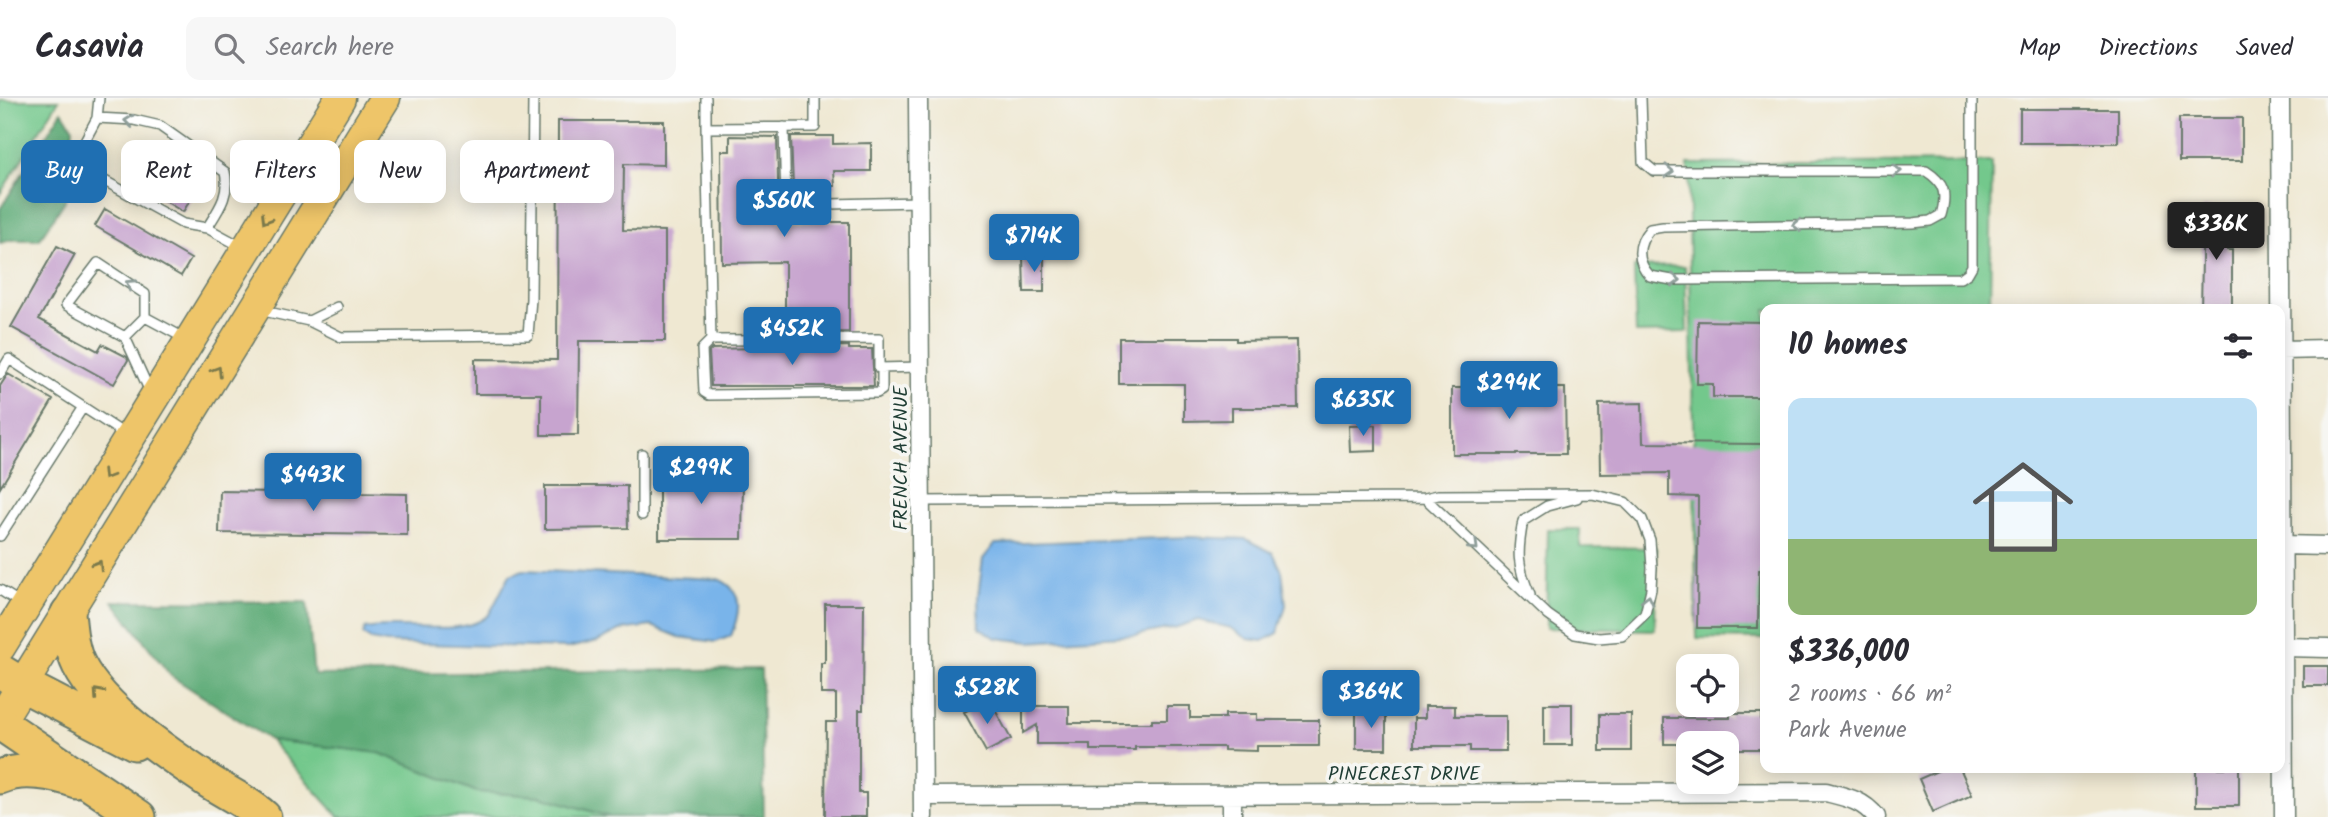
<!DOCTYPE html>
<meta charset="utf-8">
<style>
:root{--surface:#fff;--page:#f7f7f7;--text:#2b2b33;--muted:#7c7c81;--line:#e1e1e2;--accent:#1f6fb2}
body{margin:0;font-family:Kalam,sans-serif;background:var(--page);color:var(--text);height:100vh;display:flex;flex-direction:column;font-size:26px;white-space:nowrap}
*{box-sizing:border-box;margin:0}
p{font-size:23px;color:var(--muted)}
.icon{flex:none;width:38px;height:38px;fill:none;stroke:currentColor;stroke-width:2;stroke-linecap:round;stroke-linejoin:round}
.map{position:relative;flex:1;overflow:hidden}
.drawer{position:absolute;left:1760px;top:206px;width:525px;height:469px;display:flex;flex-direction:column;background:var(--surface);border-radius:14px;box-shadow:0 4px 18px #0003}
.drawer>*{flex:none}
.hud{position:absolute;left:21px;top:42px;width:665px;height:63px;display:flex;gap:14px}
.buttons{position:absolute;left:1676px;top:556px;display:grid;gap:14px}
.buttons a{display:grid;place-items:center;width:63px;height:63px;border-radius:14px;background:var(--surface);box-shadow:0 4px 18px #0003;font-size:35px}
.price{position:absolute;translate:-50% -60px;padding:0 16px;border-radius:7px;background:var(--accent);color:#fff;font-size:23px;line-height:46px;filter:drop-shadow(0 2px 4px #0008)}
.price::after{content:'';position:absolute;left:50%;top:42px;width:21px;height:16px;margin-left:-10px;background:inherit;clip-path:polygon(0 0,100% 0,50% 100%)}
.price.active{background:#222;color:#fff}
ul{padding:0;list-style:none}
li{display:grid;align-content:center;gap:14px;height:371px;padding:0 28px}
li span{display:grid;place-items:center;height:217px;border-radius:14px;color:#555}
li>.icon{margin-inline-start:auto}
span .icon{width:126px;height:126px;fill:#fffc;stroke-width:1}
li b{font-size:30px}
h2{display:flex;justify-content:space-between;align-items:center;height:84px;padding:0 28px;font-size:30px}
.chip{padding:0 24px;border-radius:14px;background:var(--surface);box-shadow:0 4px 18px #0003;font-size:24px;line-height:63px}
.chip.active{background:var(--accent);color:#fff}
header{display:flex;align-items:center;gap:42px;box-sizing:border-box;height:98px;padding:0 35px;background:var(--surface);border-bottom:2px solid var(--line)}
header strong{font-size:33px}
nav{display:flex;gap:38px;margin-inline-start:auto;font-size:24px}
.search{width:490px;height:63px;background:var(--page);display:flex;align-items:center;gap:18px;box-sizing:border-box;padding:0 24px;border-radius:14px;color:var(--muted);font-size:26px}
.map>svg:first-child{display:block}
.green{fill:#73c88c;stroke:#498260;stroke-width:2}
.forest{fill:#5eac78;stroke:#3e7456;stroke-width:2}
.water{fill:#79b4ea;stroke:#4c788f;stroke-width:2}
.building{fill:#c7a4cf}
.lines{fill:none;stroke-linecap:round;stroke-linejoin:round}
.lane-casing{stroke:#68796b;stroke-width:12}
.street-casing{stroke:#68796b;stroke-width:21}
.primary-casing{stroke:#68796b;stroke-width:33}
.highway-casing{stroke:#68796b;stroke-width:37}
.lane{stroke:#fff;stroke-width:9}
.street{stroke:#fff;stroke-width:18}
.primary{stroke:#eec569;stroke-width:30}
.highway{stroke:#eec569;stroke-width:33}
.oneway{stroke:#8f9e9a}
.oneway2{stroke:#7c7a4c}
.labels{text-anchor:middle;stroke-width:7;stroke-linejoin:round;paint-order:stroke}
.street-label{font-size:19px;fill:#1f3d34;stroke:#f6f6f2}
</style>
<header>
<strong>Casavia</strong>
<div class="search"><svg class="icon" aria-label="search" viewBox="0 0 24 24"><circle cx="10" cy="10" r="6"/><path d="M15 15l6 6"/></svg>Search here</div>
<nav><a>Map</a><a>Directions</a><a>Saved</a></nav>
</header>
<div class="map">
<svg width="2328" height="719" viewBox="0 0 2328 719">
<rect width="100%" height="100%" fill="#f6f6f2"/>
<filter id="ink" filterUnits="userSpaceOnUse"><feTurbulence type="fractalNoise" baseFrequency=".0143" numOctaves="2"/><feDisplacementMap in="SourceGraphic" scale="14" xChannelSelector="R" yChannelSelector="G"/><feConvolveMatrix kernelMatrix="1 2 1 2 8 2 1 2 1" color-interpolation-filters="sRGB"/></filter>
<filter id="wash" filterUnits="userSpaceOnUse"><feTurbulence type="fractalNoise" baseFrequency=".00686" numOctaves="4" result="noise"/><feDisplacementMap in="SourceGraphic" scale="28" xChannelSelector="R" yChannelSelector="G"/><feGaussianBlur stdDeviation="1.57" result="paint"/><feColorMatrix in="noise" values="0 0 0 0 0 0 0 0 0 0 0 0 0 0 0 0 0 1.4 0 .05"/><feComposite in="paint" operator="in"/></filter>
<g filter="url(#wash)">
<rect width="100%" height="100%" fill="#efe8d2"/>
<path class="green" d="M0 2H59L0 96Z
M1992 64 1990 212H1766V541L1697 540 1688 66Z
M1685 168 1687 234 1636 235 1634 169Z
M1548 431H1580V449L1656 450 1655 532 1546 530Z
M270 642 379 655 477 694 541 698 610 719H339Z"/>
<path class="forest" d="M62 13 73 30 65 103 39 142H12L0 145V111Z
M113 503 307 504 314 577 761 571 764 719H610L541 698 477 694 379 655 270 642 171 578Z"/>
<path class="water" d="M1189 439 1246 441 1273 455 1282 473 1286 507 1278 535 1263 543 1248 541 1231 530 1198 522 1177 529 1136 537 1030 544 996 540 979 529 978 498 983 461 995 446Z
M523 472 718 481C745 492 740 515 731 538L716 544 679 539 652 528 620 532 598 543 568 550 387 545 371 542 363 537 365 531C397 523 466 541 489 516 493 511 504 486 510 477Z"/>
<g id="blocks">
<path class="building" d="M2020 11H2118V45H2020Z
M2179 20H2242V63H2179Z
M558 23H664V67L624 66 623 132 665 133V243H579L578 337H541V296H475V261L557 262Z
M730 38 777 39 779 124H849V234L785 235V164L722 165 721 53H730Z
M791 38H833V46L871 45V73H834L835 88H793Z
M138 59 195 94 183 114 125 79Z
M2203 110H2227V152H2232V211L2201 212Z
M105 111 191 161 181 178 95 128Z
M57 148 75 157 39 221 98 253 102 246 127 259 128 262 114 286 11 229Z
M1023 158H1044V194H1024Z
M1698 223 1766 224V299H1713V286H1697Z
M1119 240H1236V243L1297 242 1298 310H1232V322L1184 323V286H1119Z
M849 248V251H872L874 288H711L709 254 712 251Z
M8 276 53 302 0 390V288Z
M1452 290H1565L1566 356H1452Z
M1642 305 1643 345 1766 346V472H1759L1758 530H1697L1698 399 1669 398V375L1600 376 1599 306Z
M1376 327V353L1350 354 1349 328Z
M679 369H722V383H743L742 441H659V383H679Z
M545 388H627L628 430 545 431Z
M220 393 407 396V437L219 435Z
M825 506H864L863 612H859V695H866V719H825L826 624H836V596H821V565H825Z
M2303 568H2328V588H2303Z
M989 601 1011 641 986 654 964 614Z
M1544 606H1572V647H1544Z
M1023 608H1069V625H1152V622H1167V608H1190V620H1225V616H1257V622H1319V648H1257V653L1224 652V649H1135V652H1090V646H1037V627L1023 635Z
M1425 608H1455V618H1506V653H1470V648H1414V620H1425Z
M1356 612H1386V651H1356Z
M1730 615H1761V651H1730V646H1664V620H1730Z
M1600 616H1631V653H1600Z
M1944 670H1960L1972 697 1933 714 1919 681Z
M2196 670H2239V708H2196Z"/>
</g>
</g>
<g filter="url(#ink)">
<use href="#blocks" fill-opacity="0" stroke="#68796b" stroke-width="2"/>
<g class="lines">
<g class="lane-casing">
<path id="lane" d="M99 0 97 20 82 48 84 63 103 82 183 126 207 130 242 149
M706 0V30L815 29V0
M1641 0 1643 64 1654 73H1926C1945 85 1947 96 1941 117L1930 123 1913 125 1663 129 1650 131C1637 146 1636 163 1650 178L1672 182 1961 180 1968 175 1972 168V0
M97 20 134 22 160 28 225 74C230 97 219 111 207 130
M784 29 786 107 919 104
M706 30 711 242 879 241V270L920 269
M259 212 309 223 337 209
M309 223 341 239 528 237 531 201 533 0
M125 239 145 219
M711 242 702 251 704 294 709 297 877 295 882 292V270
M0 276 9 261 126 337
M151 296 125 239 66 207 98 165 145 196V219L186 241
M642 356V417
M921 403 1425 400 1438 397 1592 396 1625 404 1642 421 1650 442 1652 469 1651 491 1645 516 1622 538 1599 540 1575 536 1548 517 1425 400
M0 438 83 309
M0 492 22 506
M1530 497C1517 467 1517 454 1523 423L1547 408 1577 400"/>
</g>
<g class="street-casing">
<path id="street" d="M918 0 923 719
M2280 0 2284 719
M2281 252 2328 251
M2281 447 2328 448
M2283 549 2328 550
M1232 697V719
M923 698 1826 694C1846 699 1863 702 1876 719"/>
</g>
<g class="primary-casing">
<path id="primary" d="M0 549 340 0
M0 623 385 0"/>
</g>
<g class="highway-casing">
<path id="highway" d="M68 515C70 533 71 551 79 567 102 612 168 656 210 684 227 695 249 705 264 719
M0 573 23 587 135 645
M0 625 139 719
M0 679C22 669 55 675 76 683"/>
</g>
<use href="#lane" class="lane"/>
<use href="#street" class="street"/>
<use href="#primary" class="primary"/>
<use href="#highway" class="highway"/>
</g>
<defs><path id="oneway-chevron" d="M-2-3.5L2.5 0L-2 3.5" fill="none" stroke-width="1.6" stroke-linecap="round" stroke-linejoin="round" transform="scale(1.75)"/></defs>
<g class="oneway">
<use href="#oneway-chevron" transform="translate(129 23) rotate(-174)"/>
<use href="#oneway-chevron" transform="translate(1669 73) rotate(3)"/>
<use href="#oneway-chevron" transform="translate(1897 73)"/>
<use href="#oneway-chevron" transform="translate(1797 127) rotate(179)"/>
<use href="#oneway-chevron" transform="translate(1676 182) rotate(1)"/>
<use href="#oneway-chevron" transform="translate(130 186) rotate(-147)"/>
<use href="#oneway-chevron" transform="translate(1474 448) rotate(44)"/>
<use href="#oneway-chevron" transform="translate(1648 502) rotate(-76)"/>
</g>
<g class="oneway2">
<use href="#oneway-chevron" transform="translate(266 121) rotate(121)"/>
<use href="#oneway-chevron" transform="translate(217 273) rotate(-58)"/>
<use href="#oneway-chevron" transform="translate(107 377) rotate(122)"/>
<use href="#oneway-chevron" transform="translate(98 467) rotate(-58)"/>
<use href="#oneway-chevron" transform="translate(98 595) rotate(-132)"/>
</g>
</g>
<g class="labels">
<g class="street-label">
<text transform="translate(900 360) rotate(-90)" y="7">FRENCH AVENUE</text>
<text x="1404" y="682">PINECREST DRIVE</text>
</g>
</g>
</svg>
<div class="buttons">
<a><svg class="icon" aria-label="locate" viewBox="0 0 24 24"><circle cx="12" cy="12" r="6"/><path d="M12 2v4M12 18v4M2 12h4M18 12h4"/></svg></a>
<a><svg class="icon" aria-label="layers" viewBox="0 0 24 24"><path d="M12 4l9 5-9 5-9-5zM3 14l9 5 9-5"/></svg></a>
</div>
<b class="price" style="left:784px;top:141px">$560K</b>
<b class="price active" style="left:2216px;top:164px">$336K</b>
<b class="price" style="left:1034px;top:176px">$714K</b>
<b class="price" style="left:792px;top:269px">$452K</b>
<b class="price" style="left:1509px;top:323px">$294K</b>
<b class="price" style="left:1363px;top:340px">$635K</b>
<b class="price" style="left:701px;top:408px">$299K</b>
<b class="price" style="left:313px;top:415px">$443K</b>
<b class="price" style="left:987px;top:628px">$528K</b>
<b class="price" style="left:1371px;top:632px">$364K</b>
<div class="hud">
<a class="chip active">Buy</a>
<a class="chip">Rent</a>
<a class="chip">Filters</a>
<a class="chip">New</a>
<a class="chip">Apartment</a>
</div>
<section class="drawer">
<h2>10 homes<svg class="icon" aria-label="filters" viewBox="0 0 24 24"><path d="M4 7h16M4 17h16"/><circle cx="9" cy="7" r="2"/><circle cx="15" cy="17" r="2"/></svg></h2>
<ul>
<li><span style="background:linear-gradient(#bfe0f5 65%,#8fb573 0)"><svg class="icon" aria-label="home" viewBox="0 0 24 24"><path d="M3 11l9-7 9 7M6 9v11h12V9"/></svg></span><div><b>$336,000</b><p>2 rooms · 66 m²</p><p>Park Avenue</p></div></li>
</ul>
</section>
</div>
